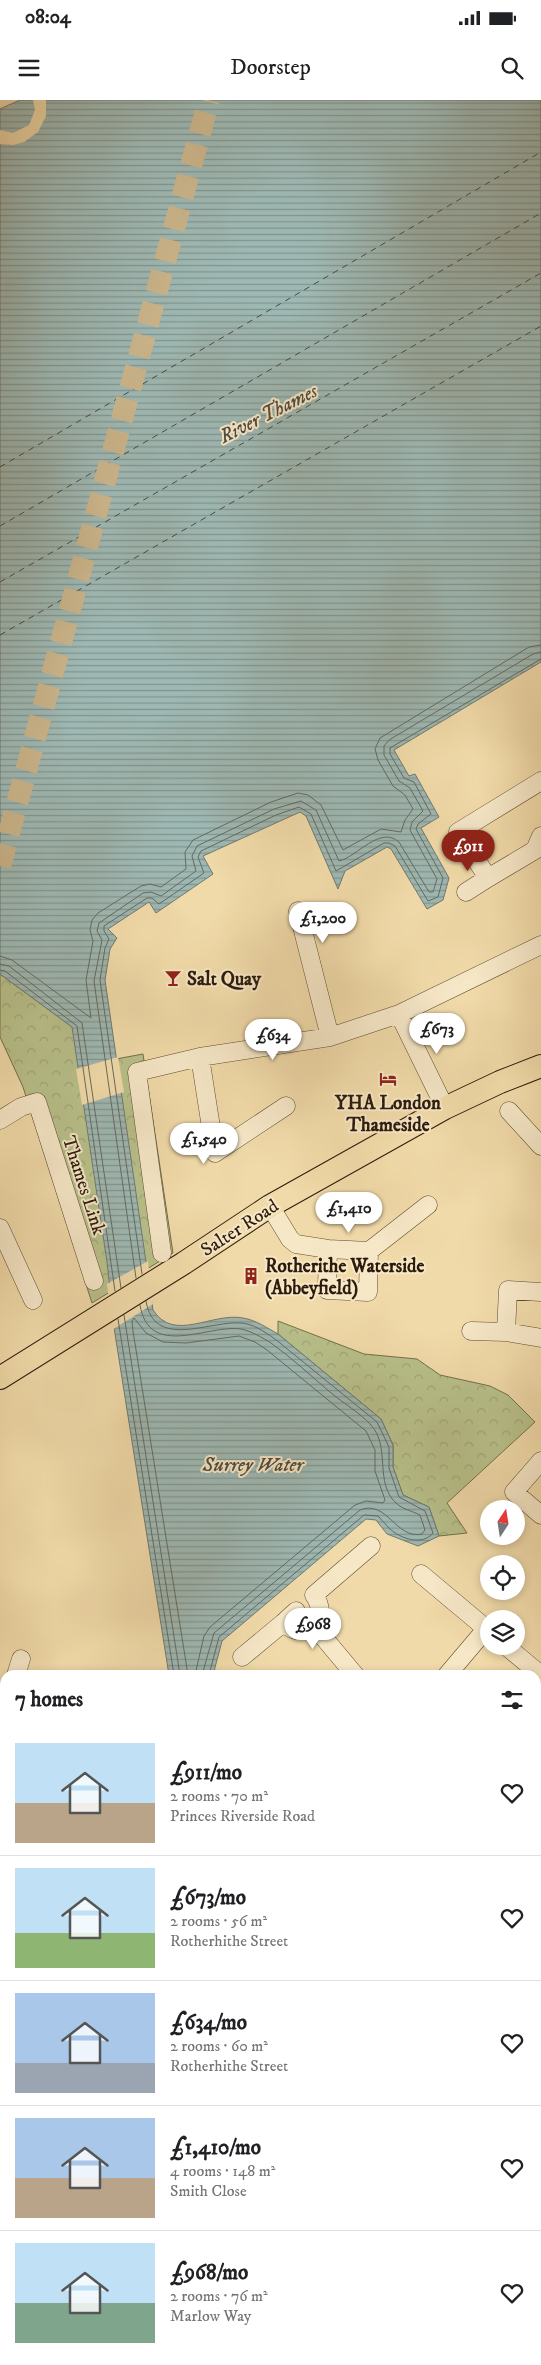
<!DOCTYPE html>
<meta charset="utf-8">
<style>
:root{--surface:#fff;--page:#f6f6f6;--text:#202124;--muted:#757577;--line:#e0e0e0;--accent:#8f2418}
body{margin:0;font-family:"IM FELL DW Pica",serif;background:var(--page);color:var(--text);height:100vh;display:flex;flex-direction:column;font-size:19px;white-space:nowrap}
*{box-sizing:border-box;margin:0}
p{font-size:16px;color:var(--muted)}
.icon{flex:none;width:28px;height:28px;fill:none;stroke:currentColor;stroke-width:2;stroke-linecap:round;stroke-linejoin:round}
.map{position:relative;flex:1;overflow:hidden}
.panel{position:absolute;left:0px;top:1570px;width:541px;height:695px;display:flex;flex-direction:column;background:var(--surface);border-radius:15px 15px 0 0;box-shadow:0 2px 8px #0003}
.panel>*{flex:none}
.needle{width:32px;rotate:12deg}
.controls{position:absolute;left:480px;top:1400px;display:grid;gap:10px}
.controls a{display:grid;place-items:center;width:45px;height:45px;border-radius:50%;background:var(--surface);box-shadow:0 2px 8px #0003;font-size:25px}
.price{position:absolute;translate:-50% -42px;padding:0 11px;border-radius:18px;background:#fff;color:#222;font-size:16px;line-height:32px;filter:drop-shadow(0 1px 2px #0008)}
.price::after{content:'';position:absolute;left:50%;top:30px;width:15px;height:11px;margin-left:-8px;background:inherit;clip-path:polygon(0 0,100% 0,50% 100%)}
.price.on{background:var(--accent);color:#fff}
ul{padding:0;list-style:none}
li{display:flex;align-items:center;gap:15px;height:125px;padding:0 15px}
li+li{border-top:1px solid var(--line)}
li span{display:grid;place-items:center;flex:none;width:140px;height:100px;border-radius:0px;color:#555}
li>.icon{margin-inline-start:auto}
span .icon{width:60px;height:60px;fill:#fffc;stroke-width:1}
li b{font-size:21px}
h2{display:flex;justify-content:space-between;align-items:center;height:60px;padding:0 15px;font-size:21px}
.status{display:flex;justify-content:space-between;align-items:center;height:35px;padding:0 25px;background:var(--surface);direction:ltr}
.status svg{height:14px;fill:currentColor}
header{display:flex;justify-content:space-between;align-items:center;height:65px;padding:0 15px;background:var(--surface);font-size:22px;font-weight:600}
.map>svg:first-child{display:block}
.park{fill:url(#park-crowns);stroke:#726e4b}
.water{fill:url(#water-rules);stroke:#707970}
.pier{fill:#f1daa9}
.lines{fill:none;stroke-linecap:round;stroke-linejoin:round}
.shore{stroke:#656a60;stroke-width:1}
.canal{stroke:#9eb8b3;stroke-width:16}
.ferry{stroke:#4e4a3e;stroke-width:1;stroke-dasharray:6 5;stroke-linecap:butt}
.major-tunnel{stroke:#cab48a;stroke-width:22;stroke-dasharray:22 11;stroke-linecap:butt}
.minor-casing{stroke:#5d4b33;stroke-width:19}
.major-casing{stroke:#2c1b0c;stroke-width:24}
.minor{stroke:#f6e7c7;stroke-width:18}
.major{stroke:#f1daa9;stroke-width:22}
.labels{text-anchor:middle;stroke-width:4;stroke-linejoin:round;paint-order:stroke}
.poi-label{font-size:19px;font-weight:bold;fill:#2c1b0c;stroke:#f6e7c7;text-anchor:start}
.street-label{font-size:19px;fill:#2c1b0c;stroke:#f6e7c7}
.water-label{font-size:20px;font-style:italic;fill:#4e4a3e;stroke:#f6e7c7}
</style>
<div class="status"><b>08:04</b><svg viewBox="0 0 49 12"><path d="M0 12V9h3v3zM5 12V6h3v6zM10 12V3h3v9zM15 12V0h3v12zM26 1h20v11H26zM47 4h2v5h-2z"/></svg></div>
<header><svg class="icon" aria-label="menu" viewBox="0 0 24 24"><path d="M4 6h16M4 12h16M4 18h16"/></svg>Doorstep<svg class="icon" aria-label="search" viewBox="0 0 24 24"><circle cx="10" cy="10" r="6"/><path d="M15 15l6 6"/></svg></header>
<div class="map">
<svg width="541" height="2265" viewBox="0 0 541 2265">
<defs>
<pattern id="park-crowns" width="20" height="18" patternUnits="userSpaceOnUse" patternTransform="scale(1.25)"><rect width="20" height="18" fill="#b8c08a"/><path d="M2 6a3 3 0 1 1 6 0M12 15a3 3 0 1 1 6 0" fill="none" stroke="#9ea476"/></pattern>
<pattern id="water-rules" width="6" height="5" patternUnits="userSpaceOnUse" patternTransform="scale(1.25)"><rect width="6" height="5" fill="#9eb8b3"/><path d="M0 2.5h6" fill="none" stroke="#819590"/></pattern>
</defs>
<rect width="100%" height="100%" fill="#f1daa9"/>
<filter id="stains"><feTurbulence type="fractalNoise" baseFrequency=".004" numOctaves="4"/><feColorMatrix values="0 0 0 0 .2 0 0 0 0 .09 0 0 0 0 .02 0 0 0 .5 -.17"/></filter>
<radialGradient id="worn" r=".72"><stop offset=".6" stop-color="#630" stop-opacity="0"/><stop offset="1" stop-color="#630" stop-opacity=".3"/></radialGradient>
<path class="park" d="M0 874 116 959 143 954 173 1153 92 1203 23 987 0 937Z
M278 1221 364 1254 417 1259 440 1275 490 1286 508 1295 535 1322 447 1403 467 1433 439 1436 429 1407 403 1395 393 1367V1345L381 1319 278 1234Z"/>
<path class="water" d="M20 0H541V562L394 650 409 676 415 674 439 717 421 728 449 778 443 800 427 809 391 749 387 747 345 771 338 789 306 716 300 712 203 756 213 774 156 813 149 802 108 829 117 838 110 849 105 880 153 1210C174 1243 212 1212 243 1218 256 1220 267 1228 278 1234L381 1319 393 1345V1367L403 1395 429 1407 439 1436 418 1446 387 1434 376 1420 366 1419 222 1541 213 1575H169L115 1234 107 1162 72 927 0 874V9Z"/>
<path class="pier" d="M33 0H46V16L38 32 24 42 13 45 0 44V30L13 33 29 25 35 10Z
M118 957 124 992 82 1005 76 969Z
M148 1161 153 1204 112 1230 107 1184Z"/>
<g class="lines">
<path class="shore" d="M0 856 12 860 91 918 86 880 93 841 90 830 92 820 98 813 141 786 150 784 161 787 186 769 185 752 193 740 271 702 298 693 308 695 321 705 343 750 381 729 401 732 405 720 413 709 405 695 393 686 378 660 375 649 380 638 529 547 541 545
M0 864 9 866 82 923 121 1188
M0 870 5 871 77 926 115 1191
M142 1174 100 880 105 848 109 839 104 831V826L147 798H152L159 804 204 773 198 757 201 751 276 715 299 707 311 714 336 771 384 743H389L395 746 428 801 438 797 443 778 416 729 418 724 431 714 414 682 404 678 390 654V648L541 559
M136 1178 94 881 102 840 97 831 99 823 143 793 151 792 161 796 196 771 192 756 197 746 274 709 301 701 316 710 339 761C357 757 380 725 399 742L429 792H433L437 779 410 730 412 722 423 711 410 688 399 681 384 655V646L389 640 533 554 541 552
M146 1201C154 1250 208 1221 240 1223 252 1223 265 1232 275 1239L377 1322 389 1347V1368L399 1397 425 1411 433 1433C423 1446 400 1439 389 1428 385 1424 382 1420 378 1416L364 1415 219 1537 209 1575
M140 1205C149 1260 208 1224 241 1229 251 1231 263 1238 271 1243 292 1258 311 1276 330 1292 343 1303 360 1313 371 1325 391 1347 374 1383 396 1403 402 1409 412 1411 420 1415L425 1430 422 1434C396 1440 387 1399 360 1410L214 1533 202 1575
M124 1215 180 1575
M118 1219 174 1575
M188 1575 133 1231 132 1221 134 1218 146 1233 163 1242 186 1243 239 1236 255 1242 267 1250 366 1331 375 1350V1371L385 1400 383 1403 366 1401 355 1405 210 1527 204 1536 195 1575"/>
<path class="canal" d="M100 2265 106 2260"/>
<path class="ferry" d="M0 367 541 52
M0 426 541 113
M0 482 541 173
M0 535 541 226"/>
<path class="major-tunnel" d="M0 766 209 0"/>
<g class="minor-casing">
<path id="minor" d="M541 681 458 732 488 778 535 750 541 736
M466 792 488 778
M298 811 330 937
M399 914 445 1008
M200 957 215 1053 286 1006
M509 1011 541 1046
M0 1020 21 1007 37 1002 94 1181
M270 1106 290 1139 296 1144 328 1149 369 1151 428 1105
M0 1128 33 1200
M328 1149 327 1190 368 1192 369 1151
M162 1153 137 972 200 957 330 937 399 914 541 845
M541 1192 508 1190 506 1232 541 1238
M471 1231 506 1232
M541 1361 514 1392 541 1415
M421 1474 489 1531
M283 1523 296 1511
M314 1526 355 1575
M506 1546 541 1575
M242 1557 283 1523C305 1543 332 1520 314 1495L371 1446
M16 1575 21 1559
M447 1575 486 1529
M0 1615 5 1607
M536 1625 541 1619
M0 1637 5 1642
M536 1643 541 1647
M536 1789H541
M536 1886 541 1887
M0 1890 5 1895
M0 2009 5 2004
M536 2022 541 2023
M0 2046 5 2051
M536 2074 541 2079
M0 2159 5 2165
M536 2204H541
M139 2262 144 2265
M257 2265 266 2260
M366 2265 371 2260"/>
</g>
<g class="major-casing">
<path id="major" d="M0 1278 184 1163 270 1106 445 1008 500 982 541 966"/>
</g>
<use href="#minor" class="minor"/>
<use href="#major" class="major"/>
</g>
<defs>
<g id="bar-bare" transform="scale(1.35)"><path d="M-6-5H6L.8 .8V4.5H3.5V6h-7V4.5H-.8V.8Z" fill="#8f2418" stroke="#f6e7c7" stroke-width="2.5" paint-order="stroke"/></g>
<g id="hotel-bare" transform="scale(1.35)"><path d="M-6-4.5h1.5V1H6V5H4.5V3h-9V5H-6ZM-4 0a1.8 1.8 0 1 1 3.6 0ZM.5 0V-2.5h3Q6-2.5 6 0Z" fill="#8f2418" stroke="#f6e7c7" stroke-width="2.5" paint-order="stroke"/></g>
<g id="building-bare" transform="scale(1.35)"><path d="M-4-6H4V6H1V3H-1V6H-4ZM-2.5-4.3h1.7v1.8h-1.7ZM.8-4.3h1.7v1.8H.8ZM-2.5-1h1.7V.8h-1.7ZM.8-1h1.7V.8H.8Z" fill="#8f2418" stroke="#f6e7c7" stroke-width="2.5" paint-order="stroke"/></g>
</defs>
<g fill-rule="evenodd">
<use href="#bar-bare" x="173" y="878"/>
<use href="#hotel-bare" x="388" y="979"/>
<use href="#building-bare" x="251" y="1176"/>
</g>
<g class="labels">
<g class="poi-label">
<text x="187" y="885">Salt Quay</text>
<text x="388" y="1009" text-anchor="middle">YHA London<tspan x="388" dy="22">Thameside</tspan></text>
<text x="265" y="1172">Rotherithe Waterside<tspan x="265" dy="22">(Abbeyfield)</tspan></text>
</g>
<g class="street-label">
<text transform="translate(85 1085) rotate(72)" y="7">Thames Link</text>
<text transform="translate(239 1127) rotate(-33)" y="7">Salter Road</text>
</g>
<g class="water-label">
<text transform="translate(268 313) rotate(-27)" y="7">River Thames</text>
<text x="253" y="1371">Surrey Water</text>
</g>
</g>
<rect width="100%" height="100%" filter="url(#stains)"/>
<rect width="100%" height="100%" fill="url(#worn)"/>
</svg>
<div class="controls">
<a><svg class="needle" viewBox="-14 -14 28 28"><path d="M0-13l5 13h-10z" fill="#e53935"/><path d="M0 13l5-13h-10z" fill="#757577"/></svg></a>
<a><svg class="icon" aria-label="locate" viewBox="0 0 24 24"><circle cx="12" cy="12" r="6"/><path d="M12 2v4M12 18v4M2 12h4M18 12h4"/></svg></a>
<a><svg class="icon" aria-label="layers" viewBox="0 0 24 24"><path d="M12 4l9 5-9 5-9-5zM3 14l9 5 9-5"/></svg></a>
</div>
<b class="price on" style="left:468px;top:772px">£911</b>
<b class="price" style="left:323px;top:844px">£1,200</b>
<b class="price" style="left:437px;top:955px">£673</b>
<b class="price" style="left:273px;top:961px">£634</b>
<b class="price" style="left:204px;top:1065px">£1,540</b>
<b class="price" style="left:349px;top:1134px">£1,410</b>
<b class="price" style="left:313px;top:1550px">£968</b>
<section class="panel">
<h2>7 homes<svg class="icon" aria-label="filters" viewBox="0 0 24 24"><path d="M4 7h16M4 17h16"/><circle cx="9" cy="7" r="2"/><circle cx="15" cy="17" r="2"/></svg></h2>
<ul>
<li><span style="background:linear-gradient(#bfe0f5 60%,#b9a48a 0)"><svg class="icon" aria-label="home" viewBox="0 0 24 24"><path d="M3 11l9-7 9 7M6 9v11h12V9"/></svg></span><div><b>£911/mo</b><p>2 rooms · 70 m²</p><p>Princes Riverside Road</p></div><svg class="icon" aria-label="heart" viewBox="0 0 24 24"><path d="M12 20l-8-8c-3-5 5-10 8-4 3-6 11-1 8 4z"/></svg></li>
<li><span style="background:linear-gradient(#bfe0f5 65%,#8fb573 0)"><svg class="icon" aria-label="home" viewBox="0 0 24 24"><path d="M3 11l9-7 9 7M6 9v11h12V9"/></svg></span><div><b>£673/mo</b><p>2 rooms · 56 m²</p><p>Rotherhithe Street</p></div><svg class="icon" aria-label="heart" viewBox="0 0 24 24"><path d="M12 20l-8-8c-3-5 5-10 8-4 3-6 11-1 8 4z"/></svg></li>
<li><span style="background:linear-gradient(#a9c7e8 70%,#9aa5b1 0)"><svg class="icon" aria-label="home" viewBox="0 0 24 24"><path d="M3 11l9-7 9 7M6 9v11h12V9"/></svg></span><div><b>£634/mo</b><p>2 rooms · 60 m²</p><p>Rotherhithe Street</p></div><svg class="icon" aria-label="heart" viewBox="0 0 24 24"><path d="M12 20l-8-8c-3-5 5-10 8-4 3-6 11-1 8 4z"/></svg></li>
<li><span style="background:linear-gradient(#a9c7e8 60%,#b9a48a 0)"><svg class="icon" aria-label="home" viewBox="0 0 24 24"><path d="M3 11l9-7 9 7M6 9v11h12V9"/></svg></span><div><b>£1,410/mo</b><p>4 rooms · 148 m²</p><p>Smith Close</p></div><svg class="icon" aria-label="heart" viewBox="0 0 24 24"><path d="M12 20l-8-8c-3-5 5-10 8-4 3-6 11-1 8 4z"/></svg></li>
<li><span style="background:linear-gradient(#bfe0f5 60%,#7fa58c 0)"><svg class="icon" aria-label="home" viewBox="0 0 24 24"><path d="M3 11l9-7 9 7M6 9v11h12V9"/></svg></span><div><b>£968/mo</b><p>2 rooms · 76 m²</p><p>Marlow Way</p></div><svg class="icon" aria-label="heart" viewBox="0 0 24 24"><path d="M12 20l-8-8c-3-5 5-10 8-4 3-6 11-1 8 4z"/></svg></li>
</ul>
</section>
</div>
